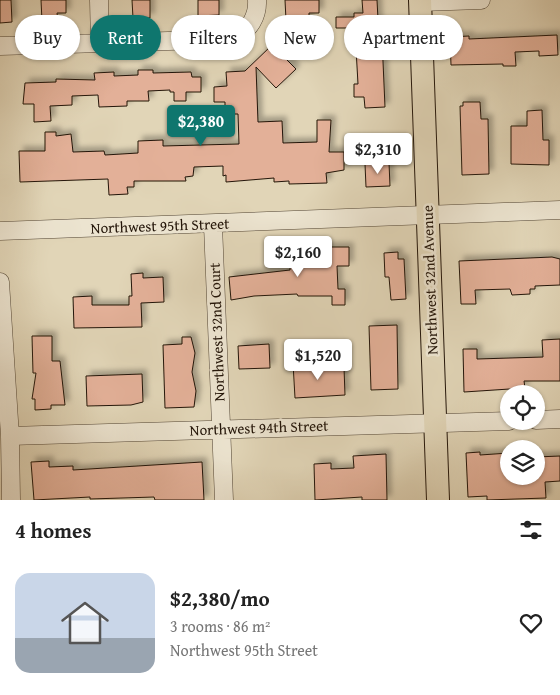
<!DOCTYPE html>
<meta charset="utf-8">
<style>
:root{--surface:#fff;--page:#f6f6f6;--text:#222;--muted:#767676;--line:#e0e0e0;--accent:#0f766e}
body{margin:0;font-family:"Gentium Book Plus",serif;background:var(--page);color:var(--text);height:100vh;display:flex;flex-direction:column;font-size:19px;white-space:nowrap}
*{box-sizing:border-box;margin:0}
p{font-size:16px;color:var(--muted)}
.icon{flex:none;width:28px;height:28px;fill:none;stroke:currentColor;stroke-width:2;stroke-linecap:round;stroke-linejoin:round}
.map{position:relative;height:500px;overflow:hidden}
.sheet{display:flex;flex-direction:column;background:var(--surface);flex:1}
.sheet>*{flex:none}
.top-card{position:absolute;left:15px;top:15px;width:530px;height:45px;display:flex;gap:10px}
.fabs{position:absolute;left:500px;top:385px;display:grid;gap:10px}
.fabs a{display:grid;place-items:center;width:45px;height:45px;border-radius:50%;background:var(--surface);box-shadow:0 1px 4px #0004;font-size:25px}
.price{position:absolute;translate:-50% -42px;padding:0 11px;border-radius:5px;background:#fff;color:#222;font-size:16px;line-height:32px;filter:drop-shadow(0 1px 2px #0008)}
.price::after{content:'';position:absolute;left:50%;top:30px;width:15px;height:11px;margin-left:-8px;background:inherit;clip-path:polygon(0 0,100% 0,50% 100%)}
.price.on{background:var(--accent);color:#fff}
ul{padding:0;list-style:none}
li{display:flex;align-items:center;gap:15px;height:125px;padding:0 15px}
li+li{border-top:1px solid var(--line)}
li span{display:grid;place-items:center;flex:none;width:140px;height:100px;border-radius:15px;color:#555}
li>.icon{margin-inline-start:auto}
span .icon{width:60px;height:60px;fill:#fffc;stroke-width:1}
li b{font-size:21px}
h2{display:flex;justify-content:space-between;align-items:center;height:60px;padding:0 15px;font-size:21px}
.chip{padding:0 18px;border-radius:22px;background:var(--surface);box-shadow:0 1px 4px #0004;font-size:18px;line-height:45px}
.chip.on{background:var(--accent);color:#fff}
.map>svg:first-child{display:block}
.building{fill:#e3b098;stroke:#231509;filter:url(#shadow)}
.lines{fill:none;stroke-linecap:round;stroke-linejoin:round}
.minor-casing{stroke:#524534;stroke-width:19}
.major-casing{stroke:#231509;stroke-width:24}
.minor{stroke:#ece4d0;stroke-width:18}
.major{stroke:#e1d5b7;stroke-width:22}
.labels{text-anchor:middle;stroke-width:5;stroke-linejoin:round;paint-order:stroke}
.street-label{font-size:15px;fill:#231509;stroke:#ece4d0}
</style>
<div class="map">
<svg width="560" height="500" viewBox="0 0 560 500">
<defs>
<filter id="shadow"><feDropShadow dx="4.5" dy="-4.5" stdDeviation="2.5" flood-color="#0004"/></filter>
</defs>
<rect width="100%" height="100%" fill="#e1d5b7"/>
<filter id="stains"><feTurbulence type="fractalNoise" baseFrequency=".004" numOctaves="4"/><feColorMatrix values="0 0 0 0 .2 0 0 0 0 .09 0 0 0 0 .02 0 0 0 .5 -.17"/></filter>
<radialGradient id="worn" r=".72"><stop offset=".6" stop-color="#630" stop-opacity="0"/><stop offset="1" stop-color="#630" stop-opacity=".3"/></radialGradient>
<path class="building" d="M0 0H11L12 22 0 23Z
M41 0H66V13H57L58 21H42Z
M132 0H150V18H133Z
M198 0H219V15L198 16Z
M285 0H319V13H309V25H305V29L290 30 289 20H286Z
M362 0H377L379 39H382L385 107 365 108 364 97H354V84H358L355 31 354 28H336V17H354V13H363Z
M557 35 558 55 539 56V51L515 52 516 66H503V64L451 65 450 37 469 36V39Z
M272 45 296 69 276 88 256 67 258 122 282 121 283 143 317 142V120H331L329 152H344V170L326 173 327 183 289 184V181L274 182V178L226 182V175L223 176V166L194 167 193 176 185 177 186 181H134V187H127L128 194 109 195 108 179 20 182 19 151H45V132H56V136L71 134 73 152 104 151 105 155 138 153V141L163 140V146L239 144 238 114H225V102H214V87L227 86 226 72 245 71Z
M138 70H153V73L191 72 192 77H201V92H186V101H174V92H170V90L148 91 149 101H127V106L99 107 98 95 72 96V105L50 106 51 121 34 122V104H23L25 83 56 82V79L95 80 94 73 114 72V76L138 75Z
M463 102H480L481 119H488L489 174 462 175 460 106H463Z
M542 110 543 140H549V165L511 164V126H527V111Z
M389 163 390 186 366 187 365 164Z
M320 247H349V266H337L338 289H345V305H332V296H298L297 294 254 296 231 300 229 277 290 270V266H296V254L321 253Z
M398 252V259H404L406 299 391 300 389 277H385L384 253Z
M552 257 560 259V285L535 286V289H530V294L512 295 510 289 475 290 476 304H461L459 261Z
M143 273V278L163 277 164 302 141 303 142 327 74 328 73 297 92 296V305H129V296H132L131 274Z
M397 325 398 389 371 390 369 326Z
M32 336H52V361H60L65 405H51V409L35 410V399H32L36 373H33Z
M182 337H191L195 353 192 372 196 391 194 407 165 408 163 345 182 344Z
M560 339V381H524L525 388 464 392 463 349H477V359L543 357 542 340Z
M269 344 270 368 239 369 238 346Z
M321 362 322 369 344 368 345 395 295 398 293 363Z
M142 374 143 402 131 405 87 406 86 376Z
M480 452V455L509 453V476H536V457L560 456V481L545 482 546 498 487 500V496L468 497 466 453Z
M386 454 387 500H362V497L315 500 314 464 331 463V469L354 468 353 456Z
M49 461V467L73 466V470L202 462 204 500H155L154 497 90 499V497L34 500 31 462Z"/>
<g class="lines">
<g class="minor-casing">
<path id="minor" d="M99 0 100 44
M420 2 481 0
M0 46 236 39C249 28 258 18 257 0
M213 225 224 500
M0 231 560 210
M0 282 10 436 11 500
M536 420 560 419
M10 436 509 421"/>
</g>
<g class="major-casing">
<path id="major" d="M420 0 438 500"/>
</g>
<use href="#minor" class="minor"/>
<use href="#major" class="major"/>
</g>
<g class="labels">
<g class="street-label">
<text transform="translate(160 226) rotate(-2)" y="5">Northwest 95th Street</text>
<text transform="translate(430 280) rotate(-92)" y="5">Northwest 32nd Avenue</text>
<text transform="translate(217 332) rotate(-92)" y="5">Northwest 32nd Court</text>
<text transform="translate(259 428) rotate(-2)" y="5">Northwest 94th Street</text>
</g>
</g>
<rect width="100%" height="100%" filter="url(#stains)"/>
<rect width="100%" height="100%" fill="url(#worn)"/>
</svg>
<div class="fabs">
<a><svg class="icon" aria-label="locate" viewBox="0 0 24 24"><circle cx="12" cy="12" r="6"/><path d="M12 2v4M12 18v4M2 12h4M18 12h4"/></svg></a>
<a><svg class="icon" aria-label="layers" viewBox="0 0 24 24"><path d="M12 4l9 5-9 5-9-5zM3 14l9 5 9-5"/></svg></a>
</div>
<b class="price on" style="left:201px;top:147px">$2,380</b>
<b class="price" style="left:378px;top:175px">$2,310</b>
<b class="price" style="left:298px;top:278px">$2,160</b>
<b class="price" style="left:318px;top:381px">$1,520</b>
<div class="top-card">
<a class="chip">Buy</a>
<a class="chip on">Rent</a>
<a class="chip">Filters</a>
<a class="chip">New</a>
<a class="chip">Apartment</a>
</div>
</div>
<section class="sheet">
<h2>4 homes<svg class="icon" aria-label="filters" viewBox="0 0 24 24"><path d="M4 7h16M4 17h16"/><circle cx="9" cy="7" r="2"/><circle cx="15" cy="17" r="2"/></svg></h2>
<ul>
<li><span style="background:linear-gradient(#c9d6e8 65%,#9aa5b1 0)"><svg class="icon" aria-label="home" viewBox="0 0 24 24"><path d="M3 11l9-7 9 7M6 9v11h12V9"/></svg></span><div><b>$2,380/mo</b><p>3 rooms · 86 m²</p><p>Northwest 95th Street</p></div><svg class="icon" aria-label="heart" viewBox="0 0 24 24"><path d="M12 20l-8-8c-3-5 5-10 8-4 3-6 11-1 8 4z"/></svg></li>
</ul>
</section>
